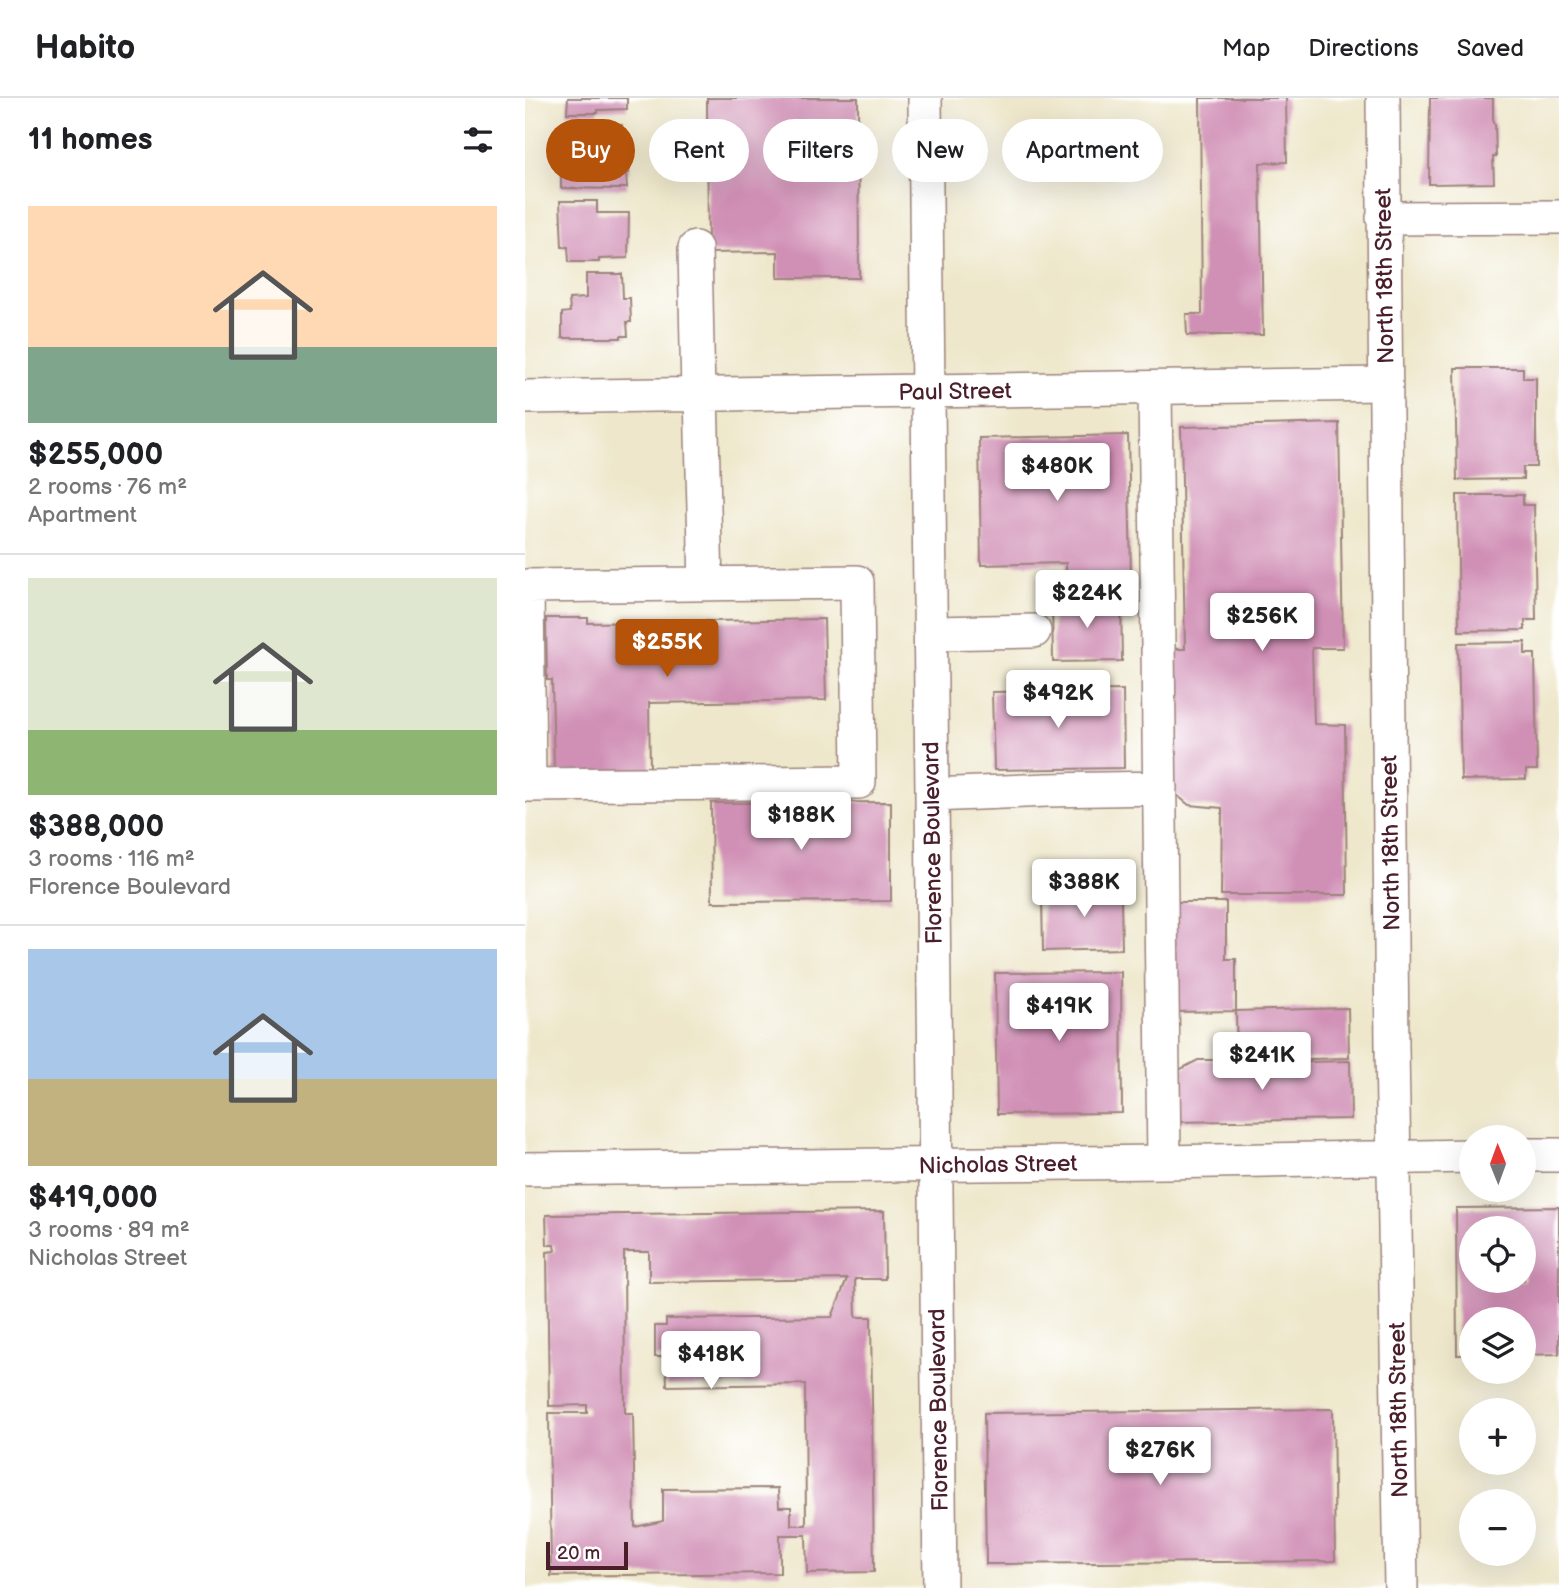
<!DOCTYPE html>
<meta charset="utf-8">
<style>
:root{--surface:#fff;--page:#f6f6f6;--text:#202124;--muted:#757577;--line:#e0e0e0;--accent:#b45309}
body{margin:0;font-family:"Balsamiq Sans",sans-serif;background:var(--page);color:var(--text);height:100vh;display:flex;flex-direction:column;font-size:26px;white-space:nowrap}
*{box-sizing:border-box;margin:0}
p{font-size:23px;color:var(--muted)}
.icon{flex:none;width:38px;height:38px;fill:none;stroke:currentColor;stroke-width:2;stroke-linecap:round;stroke-linejoin:round}
.map{position:relative;flex:1;overflow:hidden}
.panel{display:flex;flex-direction:column;background:var(--surface);width:525px}
.panel>*{flex:none}
.guide{position:absolute;left:21px;top:21px;width:665px;height:63px;display:flex;gap:14px}
.needle{width:46px;rotate:359deg}
.buttons{position:absolute;left:934px;top:1027px;display:grid;gap:14px}
.buttons a{display:grid;place-items:center;width:77px;height:77px;border-radius:50%;background:var(--surface);box-shadow:0 7px 28px #0002;font-size:35px}
.scale{position:absolute;left:21px;bottom:18px;width:82px;box-sizing:border-box;padding-left:7px;border:4px solid #4a1f2b;border-top:0;font-size:19px;line-height:24px;white-space:nowrap;color:#4a1f2b;-webkit-text-stroke:5px #fff;paint-order:stroke}
.price{position:absolute;translate:-50% -60px;padding:0 16px;border-radius:7px;background:#fff;color:#222;font-size:23px;line-height:46px;filter:drop-shadow(0 2px 4px #0008)}
.price::after{content:'';position:absolute;left:50%;top:42px;width:21px;height:16px;margin-left:-10px;background:inherit;clip-path:polygon(0 0,100% 0,50% 100%)}
.price.selected{background:var(--accent);color:#fff}
ul{padding:0;list-style:none}
li{display:grid;align-content:center;gap:14px;height:371px;padding:0 28px}
li+li{border-top:2px solid var(--line)}
li span{display:grid;place-items:center;height:217px;border-radius:0px;color:#555}
li>.icon{margin-inline-start:auto}
span .icon{width:126px;height:126px;fill:#fffc;stroke-width:1}
li b{font-size:30px}
h2{display:flex;justify-content:space-between;align-items:center;height:84px;padding:0 28px;font-size:30px}
.tag{padding:0 24px;border-radius:32px;background:var(--surface);box-shadow:0 7px 28px #0002;font-size:24px;line-height:63px}
.tag.selected{background:var(--accent);color:#fff}
header{display:flex;align-items:center;gap:42px;box-sizing:border-box;height:98px;padding:0 35px;background:var(--surface);border-bottom:2px solid var(--line)}
header strong{font-size:33px}
nav{display:flex;gap:38px;margin-inline-start:auto;font-size:24px}
main{display:flex;flex:1;min-height:0}
.map>svg:first-child{display:block}
.building{fill:#d08fb5;fill-rule:evenodd}
.lines{fill:none;stroke-linecap:round;stroke-linejoin:round}
.minor-casing{stroke:#9c837b;stroke-width:36}
.minor{stroke:#fff;stroke-width:33}
.labels{text-anchor:middle;stroke-width:5;stroke-linejoin:round;paint-order:stroke}
.street-label{font-size:23px;fill:#4a1f2b;stroke:#fff}
</style>
<header>
<strong>Habito</strong>
<nav><a>Map</a><a>Directions</a><a>Saved</a></nav>
</header>
<main>
<section class="panel">
<h2>11 homes<svg class="icon" aria-label="filters" viewBox="0 0 24 24"><path d="M4 7h16M4 17h16"/><circle cx="9" cy="7" r="2"/><circle cx="15" cy="17" r="2"/></svg></h2>
<ul>
<li><span style="background:linear-gradient(#ffd9b3 65%,#7fa58c 0)"><svg class="icon" aria-label="home" viewBox="0 0 24 24"><path d="M3 11l9-7 9 7M6 9v11h12V9"/></svg></span><div><b>$255,000</b><p>2 rooms · 76 m²</p><p>Apartment</p></div></li>
<li><span style="background:linear-gradient(#dfe7d0 70%,#8fb573 0)"><svg class="icon" aria-label="home" viewBox="0 0 24 24"><path d="M3 11l9-7 9 7M6 9v11h12V9"/></svg></span><div><b>$388,000</b><p>3 rooms · 116 m²</p><p>Florence Boulevard</p></div></li>
<li><span style="background:linear-gradient(#a9c7e8 60%,#c2b280 0)"><svg class="icon" aria-label="home" viewBox="0 0 24 24"><path d="M3 11l9-7 9 7M6 9v11h12V9"/></svg></span><div><b>$419,000</b><p>3 rooms · 89 m²</p><p>Nicholas Street</p></div></li>
</ul>
</section>
<div class="map">
<svg width="1034" height="1490" viewBox="0 0 1034 1490">
<rect width="100%" height="100%" fill="#fff"/>
<filter id="ink" filterUnits="userSpaceOnUse"><feTurbulence type="fractalNoise" baseFrequency=".0143" numOctaves="2"/><feDisplacementMap in="SourceGraphic" scale="14" xChannelSelector="R" yChannelSelector="G"/><feConvolveMatrix kernelMatrix="1 2 1 2 8 2 1 2 1" color-interpolation-filters="sRGB"/></filter>
<filter id="wash" filterUnits="userSpaceOnUse"><feTurbulence type="fractalNoise" baseFrequency=".00686" numOctaves="4" result="noise"/><feDisplacementMap in="SourceGraphic" scale="28" xChannelSelector="R" yChannelSelector="G"/><feGaussianBlur stdDeviation="1.57" result="paint"/><feColorMatrix in="noise" values="0 0 0 0 0 0 0 0 0 0 0 0 0 0 0 0 0 1.4 0 .05"/><feComposite in="paint" operator="in"/></filter>
<g filter="url(#wash)">
<rect width="100%" height="100%" fill="#eee7cb"/>
<g id="blocks">
<path class="building" d="M43 0H102V11L73 12V15H42Z
M182 0H333L334 180H253V154L183 155Z
M675 0H761L762 64 735 65 738 237H662L661 216H677Z
M905 0H968V25L970 26 971 59H968L969 85 904 86Z
M97 27V52H104V75H101L102 90H95V91L36 90V66H42L41 52H60V28Z
M35 103H72V115H104L103 160 74 161V164H44L43 149H37Z
M61 176H97L98 200H105L106 224H102L103 238H96V240H37V215L45 214 44 201 61 200Z
M930 270H998V280H1011V369H998V381L932 382Z
M814 325 818 550H787L789 626 820 627 822 797H696L697 710 664 707 648 694 647 551H660L656 329Z
M603 337 606 477 541 478V465L456 467 454 340Z
M932 397H998V407H1009L1011 522H1000V532L934 533Z
M596 500 597 563 528 564 527 501Z
M21 520H63V525L299 521 301 602 124 605 125 673 29 675 27 582H22Z
M1000 544V556H1010L1012 672H1001V681L936 682 933 545Z
M598 592 599 670 469 672 467 594Z
M366 704V803L187 804 186 705Z
M593 784V801H596L597 851 518 853 517 801 541 800V785Z
M648 804H701V861H711V913L646 914Z
M596 874 597 1015 472 1016 470 875Z
M823 910 824 960 712 963 711 913Z
M673 962H691V966L825 963 826 1021 649 1024 648 975Z
M1034 1109V1256L999 1257V1222H947V1257H932L931 1110ZM947 1130H999V1183H947Z
M359 1113 360 1181H330L331 1219H346L349 1474 282 1475 281 1437H255V1475L26 1478 24 1315H62V1307L24 1308 22 1154 30 1153 29 1147H22L21 1117ZM99 1154H124V1184L322 1181 307 1219 141 1221V1228H130V1259H141L142 1288 280 1286 281 1427H266V1409H254L253 1390 138 1391V1423L110 1429 108 1315H100Z
M808 1311 810 1463 461 1466 459 1315Z"/>
</g>
</g>
<g filter="url(#ink)">
<use href="#blocks" fill-opacity="0" stroke="#9c837b" stroke-width="2"/>
<g class="lines">
<g class="minor-casing">
<path id="minor" d="M400 0 415 1490
M858 0 867 949 876 1490
M858 120 1034 119
M170 150 173 297
M630 290 639 1064
M176 297 181 486
M0 299 860 286
M332 484 334 684 4 687 2 488Z
M406 535 509 533
M407 697 522 692 635 690
M999 1057H1034
M0 1071 639 1064 947 1058"/>
</g>
<use href="#minor" class="minor"/>
</g>
</g>
<g class="labels">
<g class="street-label">
<text transform="translate(859 178) rotate(-91)" y="8">North 18th Street</text>
<text transform="translate(430 293) rotate(-1)" y="8">Paul Street</text>
<text transform="translate(407 745) rotate(-91)" y="8">Florence Boulevard</text>
<text transform="translate(865 745) rotate(-91)" y="8">North 18th Street</text>
<text transform="translate(473 1066) rotate(-1)" y="8">Nicholas Street</text>
<text transform="translate(413 1312) rotate(-91)" y="8">Florence Boulevard</text>
<text transform="translate(873 1312) rotate(-91)" y="8">North 18th Street</text>
</g>
</g>
</svg>
<div class="buttons">
<a><svg class="needle" viewBox="-14 -14 28 28"><path d="M0-13l5 13h-10z" fill="#e53935"/><path d="M0 13l5-13h-10z" fill="#757577"/></svg></a>
<a><svg class="icon" aria-label="locate" viewBox="0 0 24 24"><circle cx="12" cy="12" r="6"/><path d="M12 2v4M12 18v4M2 12h4M18 12h4"/></svg></a>
<a><svg class="icon" aria-label="layers" viewBox="0 0 24 24"><path d="M12 4l9 5-9 5-9-5zM3 14l9 5 9-5"/></svg></a>
<a>+</a>
<a>−</a>
</div>
<div class="scale">20 m</div>
<b class="price" style="left:532px;top:405px">$480K</b>
<b class="price" style="left:562px;top:532px">$224K</b>
<b class="price" style="left:737px;top:555px">$256K</b>
<b class="price selected" style="left:142px;top:581px">$255K</b>
<b class="price" style="left:533px;top:632px">$492K</b>
<b class="price" style="left:276px;top:754px">$188K</b>
<b class="price" style="left:559px;top:821px">$388K</b>
<b class="price" style="left:534px;top:945px">$419K</b>
<b class="price" style="left:737px;top:994px">$241K</b>
<b class="price" style="left:186px;top:1293px">$418K</b>
<b class="price" style="left:635px;top:1389px">$276K</b>
<div class="guide">
<a class="tag selected">Buy</a>
<a class="tag">Rent</a>
<a class="tag">Filters</a>
<a class="tag">New</a>
<a class="tag">Apartment</a>
</div>
</div>
</main>
